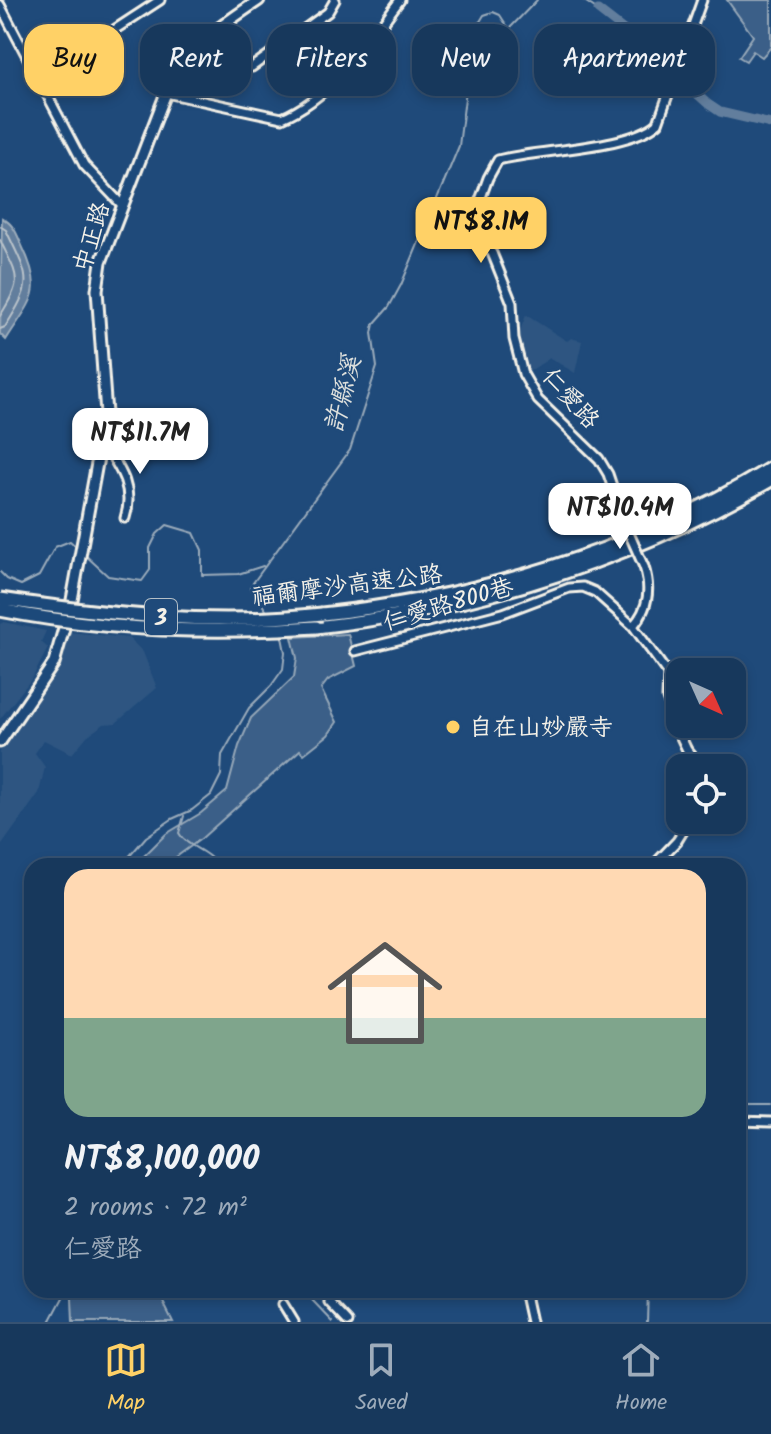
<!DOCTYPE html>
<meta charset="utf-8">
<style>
:root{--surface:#17385c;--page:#203f62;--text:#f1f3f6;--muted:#9eacbb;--line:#365272;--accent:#ffd166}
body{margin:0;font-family:Kalam,"LXGW WenKai TC",sans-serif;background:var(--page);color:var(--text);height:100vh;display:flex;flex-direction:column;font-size:30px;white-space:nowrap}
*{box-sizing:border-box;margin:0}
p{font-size:26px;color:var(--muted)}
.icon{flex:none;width:44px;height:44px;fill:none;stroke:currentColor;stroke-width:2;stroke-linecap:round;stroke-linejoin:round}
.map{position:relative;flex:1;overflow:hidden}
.drawer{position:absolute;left:24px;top:858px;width:722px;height:440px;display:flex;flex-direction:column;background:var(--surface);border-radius:24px;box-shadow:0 4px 12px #0003,0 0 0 2px var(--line)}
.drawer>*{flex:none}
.guide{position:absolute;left:24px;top:24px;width:724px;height:72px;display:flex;gap:16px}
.needle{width:52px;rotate:135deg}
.tools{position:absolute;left:666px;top:658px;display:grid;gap:16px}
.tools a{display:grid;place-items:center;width:80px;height:80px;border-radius:16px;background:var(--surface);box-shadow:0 4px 12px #0003,0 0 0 2px var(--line);font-size:40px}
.price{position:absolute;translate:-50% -68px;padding:0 18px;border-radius:16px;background:#fff;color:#222;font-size:26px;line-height:52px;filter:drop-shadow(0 2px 4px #0008)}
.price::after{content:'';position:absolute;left:50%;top:48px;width:24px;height:18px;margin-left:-12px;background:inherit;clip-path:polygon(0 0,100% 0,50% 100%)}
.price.on{background:var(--accent);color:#111}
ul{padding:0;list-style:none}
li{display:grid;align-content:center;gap:16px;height:424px;padding:0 40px}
li span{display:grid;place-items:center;height:248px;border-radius:24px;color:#555}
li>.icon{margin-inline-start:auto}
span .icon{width:144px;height:144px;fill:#fffc;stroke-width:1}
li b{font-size:34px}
.chip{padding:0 28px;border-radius:24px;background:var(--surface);box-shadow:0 4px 12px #0003,0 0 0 2px var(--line);font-size:28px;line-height:72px}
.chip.on{background:var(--accent);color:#111}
.dock{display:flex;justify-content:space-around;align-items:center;height:112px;border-top:2px solid var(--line);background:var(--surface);font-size:22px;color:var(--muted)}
.dock a{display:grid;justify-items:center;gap:4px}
.dock .on{color:var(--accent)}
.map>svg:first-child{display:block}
.built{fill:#2d5581}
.green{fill:#3a5f88;stroke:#97a8b8;stroke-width:2}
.water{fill:#627e9d;stroke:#9cacbb;stroke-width:2}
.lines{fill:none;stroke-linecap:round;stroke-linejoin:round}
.shore{stroke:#bac3ca;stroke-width:2}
.stream{stroke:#9cacbb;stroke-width:2}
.river{stroke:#627e9d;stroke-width:9}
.minor-casing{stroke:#f4f1e8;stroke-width:13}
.major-casing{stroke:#f4f1e8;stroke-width:15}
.highway-casing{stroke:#f4f1e8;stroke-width:17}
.minor{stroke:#1f4a7a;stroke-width:7}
.major{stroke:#1f4a7a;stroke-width:9}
.highway{stroke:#1f4a7a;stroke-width:11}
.minor-bridge-casing{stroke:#f4f1e8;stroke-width:13;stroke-linecap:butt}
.highway-bridge-casing{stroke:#f4f1e8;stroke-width:17;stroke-linecap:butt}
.minor-bridge{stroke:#1f4a7a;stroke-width:7}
.highway-bridge{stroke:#1f4a7a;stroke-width:11}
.poi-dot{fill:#ffd166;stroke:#1f4a7a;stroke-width:3}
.labels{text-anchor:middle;stroke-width:6;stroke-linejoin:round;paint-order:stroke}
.shield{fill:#1f4a7a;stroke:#b4bfc7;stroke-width:2}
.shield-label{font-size:22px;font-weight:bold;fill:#f4f1e8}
.street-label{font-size:24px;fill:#f4f1e8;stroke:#1f4a7a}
.poi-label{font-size:24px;fill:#f4f1e8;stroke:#1f4a7a;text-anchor:start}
.water-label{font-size:26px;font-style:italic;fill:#dee0dd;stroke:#1f4a7a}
</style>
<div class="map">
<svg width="771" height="1322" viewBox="0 0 771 1322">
<rect width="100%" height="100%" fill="#1f4a7a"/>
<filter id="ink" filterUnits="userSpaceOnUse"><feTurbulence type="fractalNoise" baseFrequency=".0125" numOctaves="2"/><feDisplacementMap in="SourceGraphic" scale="16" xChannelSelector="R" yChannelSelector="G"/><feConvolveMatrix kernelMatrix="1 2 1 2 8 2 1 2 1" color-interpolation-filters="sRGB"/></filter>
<g filter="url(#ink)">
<path class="built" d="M526 315 567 341 571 338 582 341 575 373 550 358 527 373 516 341Z
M4 622 46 631 41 642 48 648 33 677 0 719V624Z
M69 632 129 638 143 652 157 688 116 723 104 724 87 736 72 754 44 740 35 753 45 767 39 793 2 845 0 843V752L49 683Z"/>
<path class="green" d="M727 0H771V47L762 57 753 51 746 61 739 57 753 36Z
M348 634 356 666 328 680 321 689 337 722 328 735 304 754 300 750 202 838 168 863 170 866H137L138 862 166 834 201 813 227 791 239 746 251 718 294 677 297 658 292 637Z
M75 1290H157L173 1322H73L72 1298Z"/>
<path class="water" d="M2 218C15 225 17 235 23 248 45 294 31 300 6 340L0 334Z"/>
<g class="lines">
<path class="shore" d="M0 226 6 230C29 279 35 280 5 327L0 329
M0 240C18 278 24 278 0 316"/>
<path class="stream" d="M583 0 598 10
M84 554 108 576 142 581 150 570V548L157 534 167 525 194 533 202 550V575L238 574 263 566
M0 572 7 579 21 585 39 576 55 547 70 541 79 549
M268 613 250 587 350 450 377 367 372 333 374 324 389 307 401 285 459 146 473 33 484 15 493 12 500 15 509 29 537 0
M184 816 179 833C186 847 208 850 218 866
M121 866 146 837 172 819 192 810 211 795 221 775 222 755 249 708 271 686 283 669 285 652 281 632
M738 1105H771
M316 1290 312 1300 333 1322
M50 1322 67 1290
M647 1322 648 1290"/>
<path class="river" d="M598 10 638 41 708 104 720 112 771 124"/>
<g class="minor-casing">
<path id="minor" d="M0 5 84 165 121 204
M252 67 328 12 335 0
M39 79 160 0
M166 93 282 118C334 96 367 43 400 0
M103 442C119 467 135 488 125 518
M624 522 608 474 599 459 538 400 523 374 514 339 512 303 492 253 472 231 471 225 488 178 498 160C539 149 629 149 658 123L702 0
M644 567C651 589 649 608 633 626L668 674 667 698 679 733 687 750 702 768
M355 651 503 613 569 588 583 587 595 592 633 626
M653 866 677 841 690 820
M738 1121 771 1122
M336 1290 329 1302 348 1322
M524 1290 531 1322
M283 1304 294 1322"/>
</g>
<g class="major-casing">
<path id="major" d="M0 742 54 663 72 600 106 414 97 290 101 262 166 93C191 43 214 31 259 0"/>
</g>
<g class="highway-casing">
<path id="highway" d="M322 614C480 597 635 551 771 468
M316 627C478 609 630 560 771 480"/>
</g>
<use href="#minor" class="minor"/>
<use href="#major" class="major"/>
<use href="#highway" class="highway"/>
<g class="minor-bridge-casing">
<path id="minor-bridge" d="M624 522 644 567"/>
</g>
<g class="highway-bridge-casing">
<path id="highway-bridge" d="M0 599C107 615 215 626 322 614
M0 610C105 631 210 634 316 627"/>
</g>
<use href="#minor-bridge" class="minor-bridge"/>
<use href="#highway-bridge" class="highway-bridge"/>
</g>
</g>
<circle class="poi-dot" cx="453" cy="727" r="8"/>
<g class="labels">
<rect class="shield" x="145" y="599" width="32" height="36" rx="6"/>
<g class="shield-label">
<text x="161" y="625">3</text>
</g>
<g class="street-label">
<text transform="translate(91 237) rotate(-73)" y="8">中正路</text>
<text transform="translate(571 398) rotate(48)" y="8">仁愛路</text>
<text transform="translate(347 585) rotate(-7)" y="8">福爾摩沙高速公路</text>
<text transform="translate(448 604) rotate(-16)" y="8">仁愛路800巷</text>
</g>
<g class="poi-label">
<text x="469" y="735">自在山妙嚴寺</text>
</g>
<g class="water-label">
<text transform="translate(342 394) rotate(-76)" y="9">許縣溪</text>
</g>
</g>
</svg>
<div class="tools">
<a><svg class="needle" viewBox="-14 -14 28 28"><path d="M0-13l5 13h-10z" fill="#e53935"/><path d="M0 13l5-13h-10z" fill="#9eacbb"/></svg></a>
<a><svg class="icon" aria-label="locate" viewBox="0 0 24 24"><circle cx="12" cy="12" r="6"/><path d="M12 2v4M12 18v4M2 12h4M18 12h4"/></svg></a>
</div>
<b class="price on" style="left:481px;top:265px">NT$8.1M</b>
<b class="price" style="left:140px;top:476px">NT$11.7M</b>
<b class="price" style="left:620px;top:551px">NT$10.4M</b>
<div class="guide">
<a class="chip on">Buy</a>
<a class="chip">Rent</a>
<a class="chip">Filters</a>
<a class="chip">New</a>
<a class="chip">Apartment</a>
</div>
<section class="drawer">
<ul>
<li><span style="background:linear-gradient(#ffd9b3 60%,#7fa58c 0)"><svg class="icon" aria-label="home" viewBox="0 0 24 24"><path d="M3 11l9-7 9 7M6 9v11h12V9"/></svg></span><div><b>NT$8,100,000</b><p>2 rooms · 72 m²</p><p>仁愛路</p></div></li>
</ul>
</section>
</div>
<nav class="dock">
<a class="on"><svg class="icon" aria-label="map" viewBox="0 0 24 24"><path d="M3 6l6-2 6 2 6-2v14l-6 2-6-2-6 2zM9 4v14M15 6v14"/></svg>Map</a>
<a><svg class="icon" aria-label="saved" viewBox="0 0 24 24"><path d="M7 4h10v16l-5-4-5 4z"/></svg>Saved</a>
<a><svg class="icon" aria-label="home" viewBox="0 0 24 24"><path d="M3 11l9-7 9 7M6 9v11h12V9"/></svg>Home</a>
</nav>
